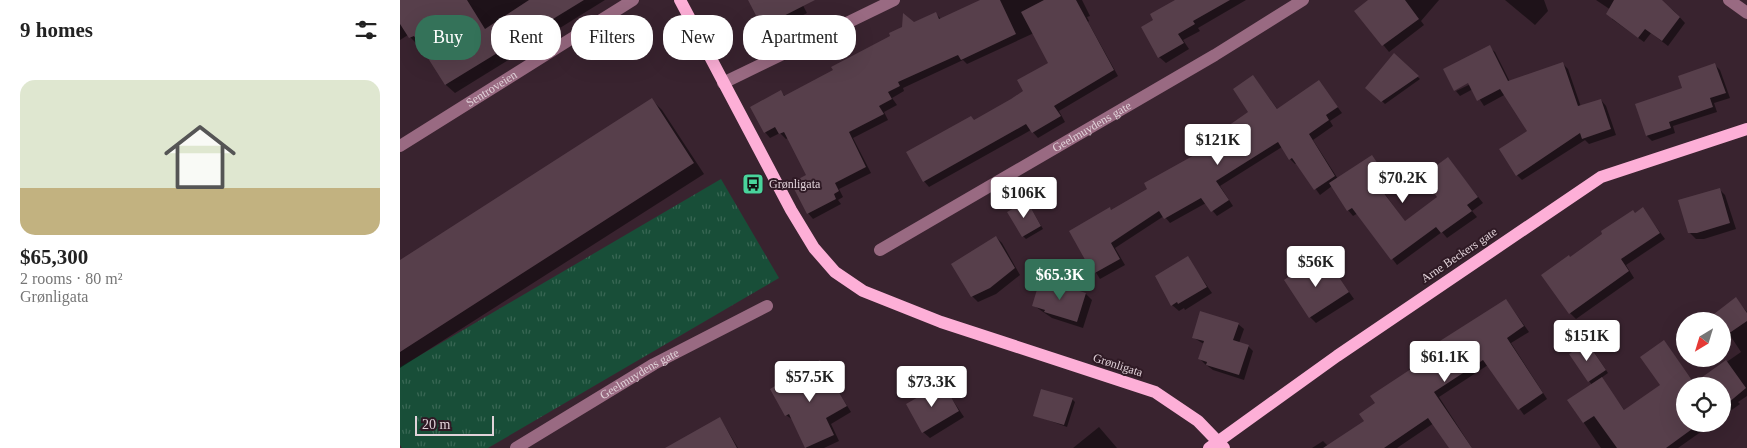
<!DOCTYPE html>
<meta charset="utf-8">
<style>
:root{--surface:#fff;--page:#f2f2f2;--text:#222;--muted:#767676;--accent:#347259}
body{margin:0;font-family:Georgia,serif;background:var(--page);color:var(--text);height:100vh;display:flex;flex-direction:column;font-size:19px;white-space:nowrap}
*{box-sizing:border-box;margin:0}
p{font-size:16px;color:var(--muted)}
.icon{flex:none;width:28px;height:28px;fill:none;stroke:currentColor;stroke-width:2;stroke-linecap:round;stroke-linejoin:round}
.map{position:relative;flex:1;overflow:hidden}
.drawer{display:flex;flex-direction:column;background:var(--surface);width:400px}
.drawer>*{flex:none}
.guide{position:absolute;left:15px;top:15px;width:475px;height:45px;display:flex;gap:10px}
.needle{width:32px;rotate:218deg}
.tools{position:absolute;left:1276px;top:312px;display:grid;gap:10px}
.tools a{display:grid;place-items:center;width:55px;height:55px;border-radius:50%;background:var(--surface);box-shadow:0 5px 20px #0002;font-size:25px}
.scale{position:absolute;left:15px;bottom:12px;width:79px;box-sizing:border-box;padding-left:5px;border:2px solid #e1d2d9;border-top:0;font-size:14px;line-height:18px;white-space:nowrap;color:#e1d2d9;-webkit-text-stroke:4px #2f1a25;paint-order:stroke}
.price{position:absolute;translate:-50% -42px;padding:0 11px;border-radius:5px;background:#fff;color:#222;font-size:16px;line-height:32px;filter:drop-shadow(0 1px 2px #0008)}
.price::after{content:'';position:absolute;left:50%;top:30px;width:15px;height:11px;margin-left:-8px;background:inherit;clip-path:polygon(0 0,100% 0,50% 100%)}
.price.active{background:var(--accent);color:#fff}
ul{padding:0;list-style:none}
li{display:grid;align-content:center;gap:10px;height:265px;padding:0 20px}
li span{display:grid;place-items:center;height:155px;border-radius:15px;color:#555}
li>.icon{margin-inline-start:auto}
span .icon{width:90px;height:90px;fill:#fffc;stroke-width:1}
li b{font-size:21px}
h2{display:flex;justify-content:space-between;align-items:center;height:60px;padding:0 20px;font-size:21px}
.pill{padding:0 18px;border-radius:20px;background:var(--surface);box-shadow:0 5px 20px #0002;font-size:18px;line-height:45px}
.pill.active{background:var(--accent);color:#fff}
main{display:flex;flex:1;min-height:0}
.map>svg:first-child{display:block}
.grass{fill:url(#grass-tufts)}
.shadow{fill:#0007}
.building{fill:#573f4b}
.lines{fill:none;stroke-linecap:round;stroke-linejoin:round}
.minor{stroke:#996a82;stroke-width:12}
.major{stroke:#fdafd7;stroke-width:12}
.labels{text-anchor:middle;stroke-width:4;stroke-linejoin:round;paint-order:stroke}
.street-label{font-size:12px;fill:#e1d2d9;stroke:#2f1a25}
.poi-label{font-size:12px;fill:#e1d2d9;stroke:#2f1a25;text-anchor:start}
</style>
<main>
<section class="drawer">
<h2>9 homes<svg class="icon" aria-label="filters" viewBox="0 0 24 24"><path d="M4 7h16M4 17h16"/><circle cx="9" cy="7" r="2"/><circle cx="15" cy="17" r="2"/></svg></h2>
<ul>
<li><span style="background:linear-gradient(#dfe7d0 70%,#c2b280 0)"><svg class="icon" aria-label="home" viewBox="0 0 24 24"><path d="M3 11l9-7 9 7M6 9v11h12V9"/></svg></span><div><b>$65,300</b><p>2 rooms · 80 m²</p><p>Grønligata</p></div></li>
</ul>
</section>
<div class="map">
<svg width="1347" height="448" viewBox="0 0 1347 448">
<defs>
<pattern id="grass-tufts" width="24" height="20" patternUnits="userSpaceOnUse" patternTransform="scale(1.25)"><rect width="24" height="20" fill="#184e38"/><path d="M3 7l-1-3M5 7V3M7 7l1-3M15 17l-1-3M17 17v-4M19 17l1-3" fill="none" stroke="#396754"/></pattern>
</defs>
<rect width="100%" height="100%" fill="#39232f"/>
<path class="grass" d="M321 179 379 278 88 448H2L0 445V367Z"/>
<path class="shadow" d="M0 0H205L55 93 46 85 21 45 19 46 8 35 0 40Z
M350 0H400L407 13 369 33 363 27Z
M583 0H682L690 16 687 17 689 21 688 22 718 76 659 111 665 122 638 138 631 130 529 187 524 181 575 121 625 92 649 63 634 33 567 64 563 60 503 88 504 91 492 98 497 105 484 112 488 120 453 138 471 173 439 189 443 197 438 200 441 204 413 219 408 213V175L388 138 386 139 380 133 370 138 365 132 381 92 386 97 434 71 513 23 535 13 541 19Z
M778 0H846L798 28 800 31 783 40 789 49 766 63 759 57 755 21Z
M970 0H1039L1021 21 1024 25 989 52 956 11Z
M1105 0H1144L1148 11 1135 25Z
M1196 0H1260L1274 11 1285 23 1268 46 1251 33 1244 42 1212 19 1214 12Z
M1089 47 1095 52 1110 82 1162 63 1168 69 1181 107 1201 100 1206 106 1216 135 1189 144 1185 140 1122 180 1117 175 1129 131 1106 94 1084 106 1073 89 1060 96 1056 91 1075 82Z
M994 55 1020 79 985 104 967 87Z
M1315 65 1320 70 1330 98 1314 103 1317 112 1273 126 1275 133 1252 141 1247 136 1237 105 1284 89Z
M853 76 878 110 919 82 942 113 930 121 933 126 913 140 938 179 972 157 994 189 985 194 1005 222 1038 197 1048 159 1083 203 1072 211 1077 217 1047 238 1042 232 997 265 958 213 953 216 948 210 932 186 920 195 897 163 895 164 890 159 882 147 820 186 833 206 817 216 806 203 770 223 764 216 715 248 725 265 700 279 670 231 710 208 712 211 749 190 800 154 850 112Z
M252 100 262 110 304 174 0 368V262Z
M1319 189 1325 195 1336 229 1304 239H1296L1290 233Z
M629 205 643 229 626 239 623 236Z
M1243 209 1265 239 1226 265 1234 278 1176 319 1170 313V259Z
M596 237 602 243 620 275 596 294 578 302 572 296Z
M787 257 812 293 785 310 784 308 779 311 772 305Z
M913 262 923 274 932 268 954 299 916 323 910 317Z
M653 288 686 294 692 300 683 328 652 318 633 305Z
M1336 299 1347 312V396L1338 402 1340 404 1322 417V386H1285V424H1312L1278 448H1201L1169 401 1192 385 1189 381 1190 346 1208 373 1201 378 1225 411 1261 385 1264 342 1295 384 1341 352 1316 314Z
M1106 300 1129 332 1111 343 1147 399 1124 415 1088 365 1039 397 1072 448H1050L1034 423 997 448H912L923 441 928 446 965 421 977 403 1016 367Z
M838 324 844 329 839 343 848 346 853 351 844 380 813 370 805 364 800 359 804 344 794 338Z
M420 362 451 412 431 424 439 441 424 448H406L393 420 386 415Z
M542 384 564 417 530 438 523 432Z
M672 399 675 402 667 427 634 415Z
M320 418 338 448H276Z
M699 427 717 448H673Z"/>
<path class="building" d="M0 0H67L85 29 129 0H184L45 85 14 36 9 38 0 24Z
M348 0H415L362 27Z
M580 0H600L616 34 561 60 558 55 498 82 500 86 488 92 492 99 479 106 484 114 449 132 466 167 435 183 439 191 434 194 436 199 407 214 391 183 406 175 384 132 379 134 375 127 364 133 350 107 381 90 384 96 433 70 431 67 490 36 489 33 502 27 503 13 514 22 536 12 539 19Z
M644 0H676L714 70 654 106 661 116 632 133 626 124 523 182 506 152 571 116 574 120 611 99 623 91 617 80 648 63 621 12Z
M775 0H830L793 21 795 24 778 34 784 43 758 58 741 27 753 20 750 14Z
M968 0H1005L1019 19 982 46 954 11Z
M1214 0H1262L1280 17 1262 41 1245 29 1238 38 1206 14Z
M1090 45 1108 81 1163 62 1178 106 1201 99 1211 129 1182 139 1180 133 1116 176 1099 149 1127 131 1100 89 1077 101 1068 83 1054 91 1043 69Z
M994 53 1019 76 981 102 965 88Z
M1315 63 1326 93 1310 98 1313 107 1269 122 1271 128 1246 136 1235 104 1282 88 1278 76Z
M853 75 877 109 919 80 938 107 926 115 929 120 909 134 935 176 914 190 892 158 889 160 878 142 816 181 829 200 811 212 801 198 764 219 759 211 711 243 720 259 693 274 669 231 710 207 711 210 747 189 744 183 798 153 795 149 848 112 833 89Z
M252 98 294 163 0 352V260Z
M972 155 990 182 980 188 1005 221 1037 197 1022 176 1048 157 1078 197 1067 205 1072 211 1041 233 1036 227 991 260 952 208 947 211 929 183Z
M1320 188 1330 223 1297 233H1288L1278 200Z
M627 201 641 226 622 237 607 212Z
M1243 207 1260 233 1221 259 1229 271 1169 314 1141 275 1169 255 1170 257 1202 234 1201 231 1233 210 1235 213Z
M596 236 615 268 590 288 571 297 551 264Z
M788 256 807 287 778 304 777 302 771 306 755 276Z
M913 260 922 273 932 267 949 292 909 318 884 280Z
M639 283 652 287 654 283 686 293 677 322 644 312 645 310 632 306Z
M1336 297 1347 313V321L1328 334 1322 326V321H1319L1314 314Z
M1106 299 1124 326 1107 338 1143 393 1118 410 1083 360 1034 392 1072 448H1049L1028 418 984 448H923L964 421 959 414 975 403 970 396 1014 367 1010 360Z
M800 311 839 323 833 340 849 345 839 375 806 365 807 362 798 359 804 341 792 338Z
M1264 340 1294 383 1326 360 1346 388 1322 408V386H1285V424H1299L1266 448H1217L1194 416 1183 423 1167 400 1202 377 1224 410 1260 385 1240 357Z
M1187 342 1206 370 1188 382 1169 354Z
M420 360 447 406 426 418 434 435 405 448 389 414 385 416 370 389Z
M543 383 559 411 522 433 506 404Z
M641 389 673 398 664 425 633 416Z
M320 417 337 448H265Z"/>
<g class="lines">
<g class="minor">
<path d="M1329 0 1347 13"/>
<path d="M323 83 494 0"/>
<path id="s1" d="M0 146 233 0"/>
<path id="s2" d="M480 250 815 55 903 0"/>
<path id="s3" d="M116 448 254 364 367 306"/>
</g>
<path class="major" d="M280 0 391 210 414 248 435 272 463 291 541 322 755 392 798 421 824 448
M809 448 937 356 1201 177 1347 129"/>
</g>
<defs>
<g id="bus-square" transform="scale(1.125)"><rect x="-9" y="-9" width="18" height="18" rx="4" fill="#49d49c" stroke="#2f1a25"/><path d="M-5-6H5V4H4V6H2V4H-2V6H-4V4H-5ZM-3.5-4V0h7V-4ZM-3.5 1.2v1.5H-2V1.2ZM2 1.2v1.5H3.5V1.2Z" fill="#111"/></g>
</defs>
<g fill-rule="evenodd">
<use href="#bus-square" x="353" y="184"/>
</g>
<g class="labels">
<g class="street-label">
<text dy="4" stroke="none"><textPath href="#s1" startOffset="108">Sentroveien</textPath></text>
<text dy="4" stroke="none"><textPath href="#s2" startOffset="245">Geelmuydens gate</textPath></text>
<text transform="translate(1059 255) rotate(-34)" y="4">Arne Beckers gate</text>
<text transform="translate(718 365) rotate(18)" y="4">Grønligata</text>
<text dy="4" stroke="none"><textPath href="#s3" startOffset="144">Geelmuydens gate</textPath></text>
</g>
<g class="poi-label">
<text x="369" y="188">Grønligata</text>
</g>
</g>
</svg>
<div class="tools">
<a><svg class="needle" viewBox="-14 -14 28 28"><path d="M0-13l5 13h-10z" fill="#e53935"/><path d="M0 13l5-13h-10z" fill="#767676"/></svg></a>
<a><svg class="icon" aria-label="locate" viewBox="0 0 24 24"><circle cx="12" cy="12" r="6"/><path d="M12 2v4M12 18v4M2 12h4M18 12h4"/></svg></a>
</div>
<div class="scale">20 m</div>
<b class="price" style="left:818px;top:166px">$121K</b>
<b class="price" style="left:1003px;top:204px">$70.2K</b>
<b class="price" style="left:624px;top:219px">$106K</b>
<b class="price" style="left:916px;top:288px">$56K</b>
<b class="price active" style="left:660px;top:301px">$65.3K</b>
<b class="price" style="left:1187px;top:362px">$151K</b>
<b class="price" style="left:1045px;top:383px">$61.1K</b>
<b class="price" style="left:410px;top:403px">$57.5K</b>
<b class="price" style="left:532px;top:408px">$73.3K</b>
<div class="guide">
<a class="pill active">Buy</a>
<a class="pill">Rent</a>
<a class="pill">Filters</a>
<a class="pill">New</a>
<a class="pill">Apartment</a>
</div>
</div>
</main>
